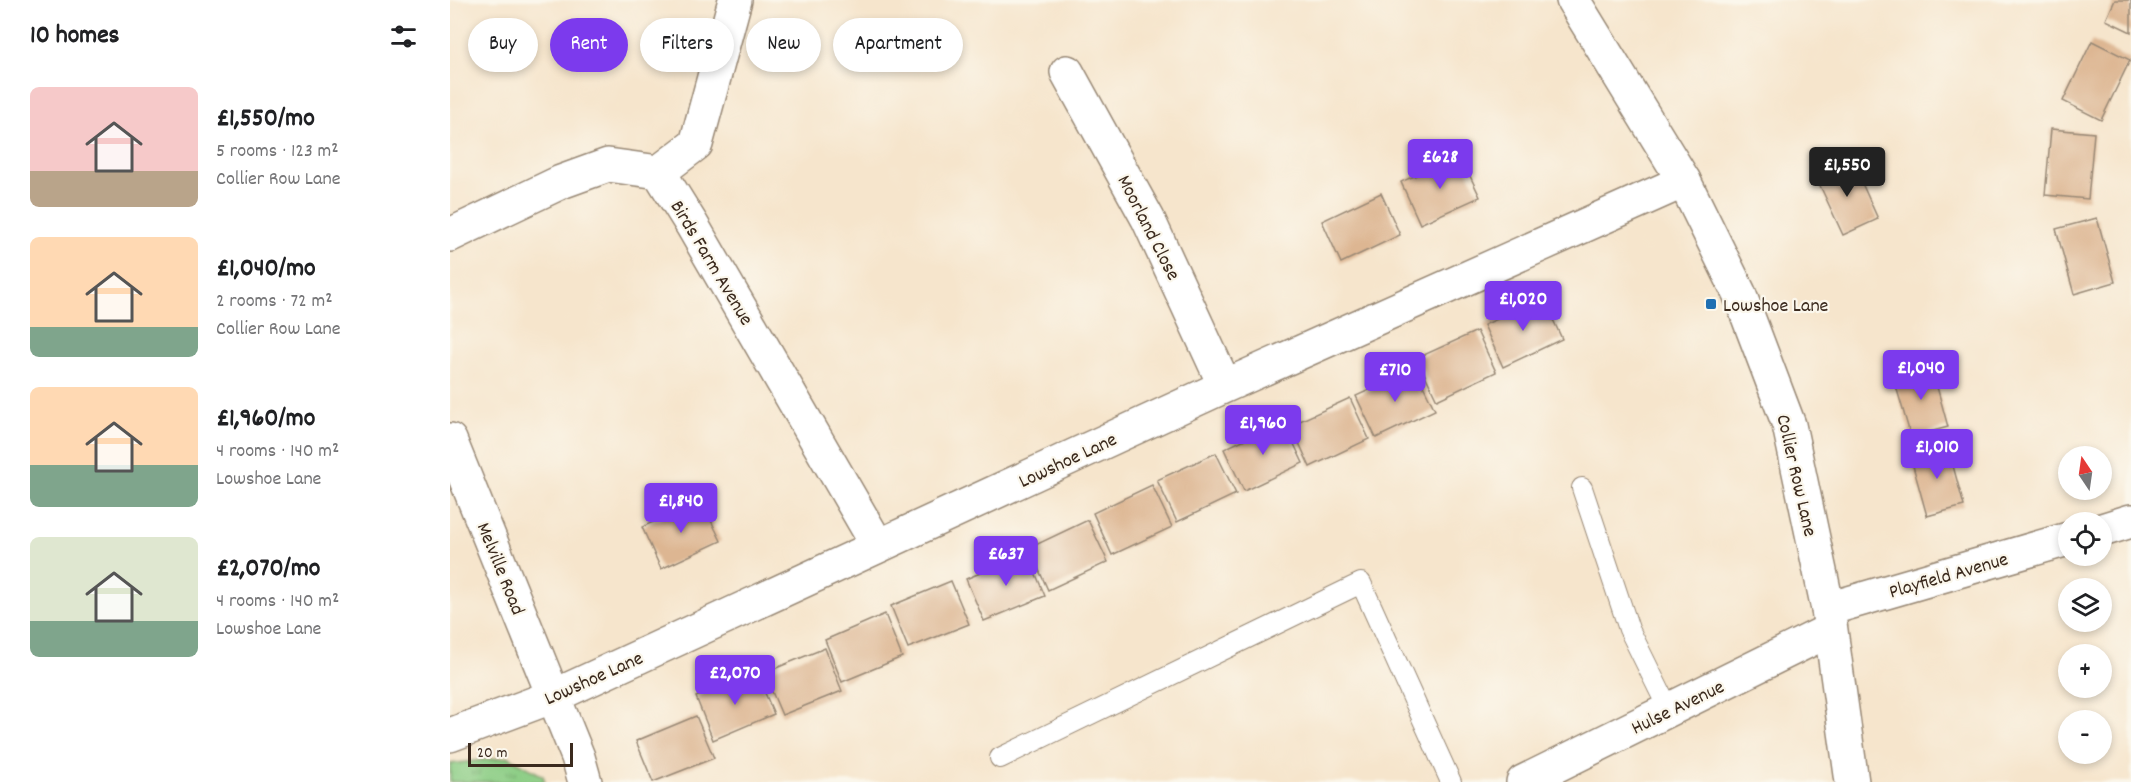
<!DOCTYPE html>
<meta charset="utf-8">
<style>
:root{--surface:#fff;--page:#f2f2f2;--text:#202124;--muted:#757577;--accent:#7c3aed}
body{margin:0;font-family:Dekko,sans-serif;background:var(--page);color:var(--text);height:100vh;display:flex;flex-direction:column;font-size:22px;white-space:nowrap}
*{box-sizing:border-box;margin:0}
p{font-size:20px;color:var(--muted)}
.icon{flex:none;width:33px;height:33px;fill:none;stroke:currentColor;stroke-width:2;stroke-linecap:round;stroke-linejoin:round}
.map{position:relative;flex:1;overflow:hidden}
.details{display:flex;flex-direction:column;background:var(--surface);width:450px}
.details>*{flex:none}
.hud{position:absolute;left:18px;top:18px;width:570px;height:54px;display:flex;gap:12px}
.needle{width:39px;rotate:347deg}
.tools{position:absolute;left:1608px;top:446px;display:grid;gap:12px}
.tools a{display:grid;place-items:center;width:54px;height:54px;border-radius:50%;background:var(--surface);box-shadow:0 3px 9px #0003;font-size:30px}
.scale{position:absolute;left:18px;bottom:15px;width:105px;box-sizing:border-box;padding-left:6px;border:3px solid #3b2a1e;border-top:0;font-size:16px;line-height:21px;white-space:nowrap;color:#3b2a1e;-webkit-text-stroke:4px #fbf7ec;paint-order:stroke}
.price{position:absolute;translate:-50% -51px;padding:0 14px;border-radius:6px;background:var(--accent);color:#fff;font-size:20px;line-height:39px;filter:drop-shadow(0 2px 3px #0008)}
.price::after{content:'';position:absolute;left:50%;top:36px;width:18px;height:14px;margin-left:-9px;background:inherit;clip-path:polygon(0 0,100% 0,50% 100%)}
.price.active{background:#222;color:#fff}
ul{padding:0;list-style:none}
li{display:flex;align-items:center;gap:18px;height:150px;padding:0 30px}
li span{display:grid;place-items:center;flex:none;width:168px;height:120px;border-radius:9px;color:#555}
li>.icon{margin-inline-start:auto}
span .icon{width:72px;height:72px;fill:#fffc;stroke-width:1}
li b{font-size:26px}
h2{display:flex;justify-content:space-between;align-items:center;height:72px;padding:0 30px;font-size:26px}
.chip{padding:0 21px;border-radius:27px;background:var(--surface);box-shadow:0 3px 9px #0003;font-size:21px;line-height:54px}
.chip.active{background:var(--accent);color:#fff}
main{display:flex;flex:1;min-height:0}
.map>svg:first-child{display:block}
.grass{fill:url(#grass-tufts);stroke:#647c52;stroke-width:1.5}
.building{fill:#ddb692}
.lines{fill:none;stroke-linecap:round;stroke-linejoin:round}
.service-casing{stroke:#988875;stroke-width:22}
.minor-casing{stroke:#988875;stroke-width:36}
.secondary-casing{stroke:#988875;stroke-width:36}
.service{stroke:#fff;stroke-width:20}
.minor{stroke:#fff;stroke-width:33}
.secondary{stroke:#fff;stroke-width:33}
.poi-dot{fill:#1f6fb2;stroke:#fbf7ec;stroke-width:2}
.labels{text-anchor:middle;stroke-width:4.5;stroke-linejoin:round;paint-order:stroke}
.street-label{font-size:20px;fill:#3b2a1e;stroke:#fbf7ec}
.poi-label{font-size:20px;fill:#3b2a1e;stroke:#fbf7ec;text-anchor:start}
</style>
<main>
<section class="details">
<h2>10 homes<svg class="icon" aria-label="filters" viewBox="0 0 24 24"><path d="M4 7h16M4 17h16"/><circle cx="9" cy="7" r="2"/><circle cx="15" cy="17" r="2"/></svg></h2>
<ul>
<li><span style="background:linear-gradient(#f6c9c9 70%,#b9a48a 0)"><svg class="icon" aria-label="home" viewBox="0 0 24 24"><path d="M3 11l9-7 9 7M6 9v11h12V9"/></svg></span><div><b>£1,550/mo</b><p>5 rooms · 123 m²</p><p>Collier Row Lane</p></div></li>
<li><span style="background:linear-gradient(#ffd9b3 75%,#7fa58c 0)"><svg class="icon" aria-label="home" viewBox="0 0 24 24"><path d="M3 11l9-7 9 7M6 9v11h12V9"/></svg></span><div><b>£1,040/mo</b><p>2 rooms · 72 m²</p><p>Collier Row Lane</p></div></li>
<li><span style="background:linear-gradient(#ffd9b3 65%,#7fa58c 0)"><svg class="icon" aria-label="home" viewBox="0 0 24 24"><path d="M3 11l9-7 9 7M6 9v11h12V9"/></svg></span><div><b>£1,960/mo</b><p>4 rooms · 140 m²</p><p>Lowshoe Lane</p></div></li>
<li><span style="background:linear-gradient(#dfe7d0 70%,#7fa58c 0)"><svg class="icon" aria-label="home" viewBox="0 0 24 24"><path d="M3 11l9-7 9 7M6 9v11h12V9"/></svg></span><div><b>£2,070/mo</b><p>4 rooms · 140 m²</p><p>Lowshoe Lane</p></div></li>
</ul>
</section>
<div class="map">
<svg width="1681" height="782" viewBox="0 0 1681 782">
<defs>
<pattern id="grass-tufts" width="24" height="20" patternUnits="userSpaceOnUse" patternTransform="scale(1.5)"><rect width="24" height="20" fill="#8dce86"/><path d="M3 7l-1-3M5 7V3M7 7l1-3M15 17l-1-3M17 17v-4M19 17l1-3" fill="none" stroke="#74a76d"/></pattern>
</defs>
<rect width="100%" height="100%" fill="#fbf7ec"/>
<filter id="ink" filterUnits="userSpaceOnUse"><feTurbulence type="fractalNoise" baseFrequency=".0167" numOctaves="2"/><feDisplacementMap in="SourceGraphic" scale="12" xChannelSelector="R" yChannelSelector="G"/><feConvolveMatrix kernelMatrix="1 2 1 2 8 2 1 2 1" color-interpolation-filters="sRGB"/></filter>
<filter id="wash" filterUnits="userSpaceOnUse"><feTurbulence type="fractalNoise" baseFrequency=".008" numOctaves="4" result="noise"/><feDisplacementMap in="SourceGraphic" scale="24" xChannelSelector="R" yChannelSelector="G"/><feGaussianBlur stdDeviation="1.35" result="paint"/><feColorMatrix in="noise" values="0 0 0 0 0 0 0 0 0 0 0 0 0 0 0 0 0 1.4 0 .05"/><feComposite in="paint" operator="in"/></filter>
<g filter="url(#wash)">
<rect width="100%" height="100%" fill="#f6e5cc"/>
<path class="grass" d="M59 757 93 776 95 782H0V764Z"/>
<g id="blocks">
<path class="building" d="M1665 0H1681V32L1656 20Z
M1642 41 1680 60 1651 120 1613 101Z
M1601 129 1644 133 1638 199 1595 195Z
M1010 155 1030 197 970 224 951 182Z
M1402 161 1428 219 1393 235 1366 177Z
M931 193 950 235 891 263 872 221Z
M1647 218 1665 282 1624 294 1606 229Z
M1093 298 1112 339 1053 367 1034 325Z
M1027 331 1046 372 987 400 967 358Z
M1481 365 1498 427 1461 437 1443 376Z
M965 369 985 410 926 438 906 396Z
M900 398 919 439 860 467 841 425Z
M833 421 853 463 794 491 774 449Z
M1497 444 1514 506 1477 516 1460 455Z
M766 453 786 494 727 522 707 480Z
M702 485 722 527 662 555 643 513Z
M251 500 271 541 211 569 192 527Z
M638 520 658 562 598 590 579 548Z
M577 553 595 596 534 621 516 579Z
M501 581 519 624 458 648 441 606Z
M435 614 452 657 392 682 375 640Z
M375 648 392 691 332 715 314 673Z
M306 672 324 714 263 740 246 697Z
M246 716 264 758 203 782 186 741Z"/>
</g>
</g>
<g filter="url(#ink)">
<use href="#blocks" fill-opacity="0" stroke="#988875" stroke-width="1.5"/>
<g class="lines">
<g class="service-casing">
<path id="service" d="M1132 488 1179 629 1219 710
M550 758 911 583 1001 782"/>
</g>
<g class="minor-casing">
<path id="minor" d="M617 72 698 219 775 386
M209 172 246 144 285 0
M0 235 111 182 158 165 209 172 242 225 428 546
M0 440 128 757 135 782
M1652 530 1681 521
M1378 609 1618 539
M0 735 104 696 775 386 1234 181
M1073 782 1380 630"/>
</g>
<g class="secondary-casing">
<path id="secondary" d="M1123 0 1234 181 1289 293 1339 425 1378 609 1402 782"/>
</g>
<use href="#service" class="service"/>
<use href="#minor" class="minor"/>
<use href="#secondary" class="secondary"/>
</g>
</g>
<rect class="poi-dot" x="1255" y="298" width="12" height="12" rx="3"/>
<g class="labels">
<g class="street-label">
<text transform="translate(700 227) rotate(63)" y="7">Moorland Close</text>
<text transform="translate(263 262) rotate(59)" y="7">Birds Farm Avenue</text>
<text transform="translate(617 459) rotate(-25)" y="7">Lowshoe Lane</text>
<text transform="translate(1348 475) rotate(77)" y="7">Collier Row Lane</text>
<text transform="translate(52 568) rotate(68)" y="7">Melville Road</text>
<text transform="translate(1498 574) rotate(-16)" y="7">Playfield Avenue</text>
<text transform="translate(143 677) rotate(-24)" y="7">Lowshoe Lane</text>
<text transform="translate(1227 706) rotate(-26)" y="7">Hulse Avenue</text>
</g>
<g class="poi-label">
<text x="1273" y="311">Lowshoe Lane</text>
</g>
</g>
</svg>
<div class="tools">
<a><svg class="needle" viewBox="-14 -14 28 28"><path d="M0-13l5 13h-10z" fill="#e53935"/><path d="M0 13l5-13h-10z" fill="#757577"/></svg></a>
<a><svg class="icon" aria-label="locate" viewBox="0 0 24 24"><circle cx="12" cy="12" r="6"/><path d="M12 2v4M12 18v4M2 12h4M18 12h4"/></svg></a>
<a><svg class="icon" aria-label="layers" viewBox="0 0 24 24"><path d="M12 4l9 5-9 5-9-5zM3 14l9 5 9-5"/></svg></a>
<a>+</a>
<a>−</a>
</div>
<div class="scale">20 m</div>
<b class="price" style="left:990px;top:190px">£628</b>
<b class="price active" style="left:1397px;top:198px">£1,550</b>
<b class="price" style="left:1073px;top:332px">£1,020</b>
<b class="price" style="left:1471px;top:401px">£1,040</b>
<b class="price" style="left:945px;top:403px">£710</b>
<b class="price" style="left:813px;top:456px">£1,960</b>
<b class="price" style="left:1487px;top:480px">£1,010</b>
<b class="price" style="left:231px;top:534px">£1,840</b>
<b class="price" style="left:556px;top:587px">£637</b>
<b class="price" style="left:285px;top:706px">£2,070</b>
<div class="hud">
<a class="chip">Buy</a>
<a class="chip active">Rent</a>
<a class="chip">Filters</a>
<a class="chip">New</a>
<a class="chip">Apartment</a>
</div>
</div>
</main>
